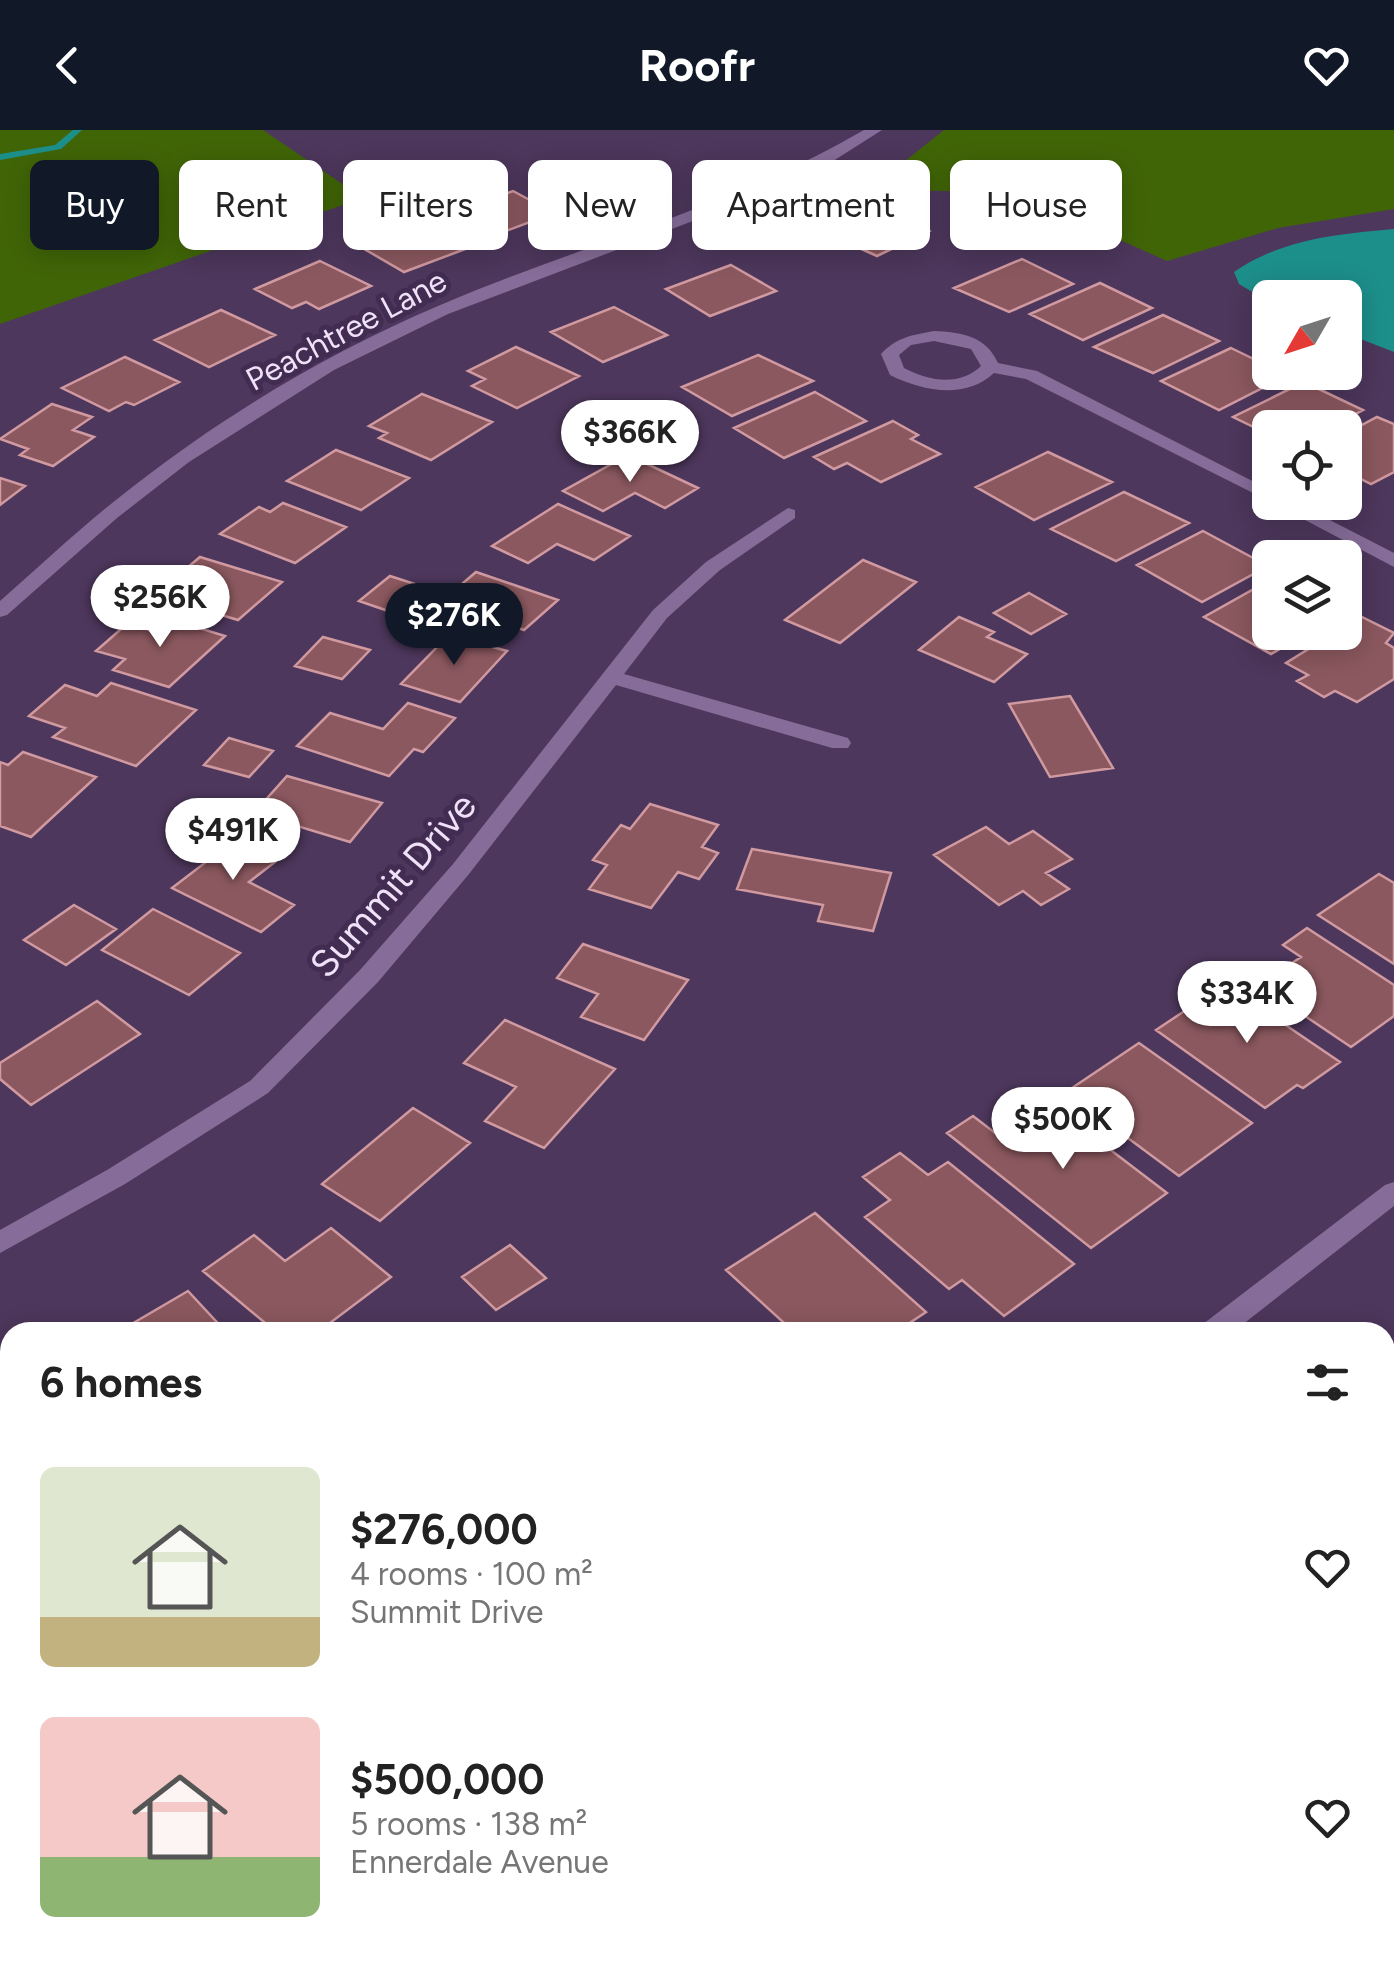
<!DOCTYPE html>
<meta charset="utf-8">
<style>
:root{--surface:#fff;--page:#f2f2f2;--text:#222;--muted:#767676;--accent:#111827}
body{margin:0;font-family:Figtree,sans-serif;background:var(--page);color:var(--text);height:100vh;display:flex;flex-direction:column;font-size:38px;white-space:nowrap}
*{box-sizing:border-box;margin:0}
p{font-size:32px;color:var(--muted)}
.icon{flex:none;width:55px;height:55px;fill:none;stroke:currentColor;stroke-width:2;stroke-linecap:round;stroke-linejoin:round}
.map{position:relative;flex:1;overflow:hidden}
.details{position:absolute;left:0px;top:1192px;width:1395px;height:642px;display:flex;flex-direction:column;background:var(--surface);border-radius:30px 30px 0 0;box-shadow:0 5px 25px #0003}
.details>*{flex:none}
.hud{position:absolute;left:30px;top:30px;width:1335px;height:90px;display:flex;gap:20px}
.needle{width:65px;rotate:231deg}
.buttons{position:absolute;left:1252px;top:150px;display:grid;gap:20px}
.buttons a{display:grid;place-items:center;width:110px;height:110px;border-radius:15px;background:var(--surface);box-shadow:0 5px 25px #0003;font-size:50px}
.price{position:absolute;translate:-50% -85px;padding:0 22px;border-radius:35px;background:#fff;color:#222;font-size:32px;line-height:65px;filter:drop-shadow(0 2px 5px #0008)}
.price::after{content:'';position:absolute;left:50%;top:60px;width:30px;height:22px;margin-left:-15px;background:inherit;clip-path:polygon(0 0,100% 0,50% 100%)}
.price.on{background:var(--accent);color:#fff}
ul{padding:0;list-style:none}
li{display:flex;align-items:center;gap:30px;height:250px;padding:0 40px}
li span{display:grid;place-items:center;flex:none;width:280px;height:200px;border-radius:15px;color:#555}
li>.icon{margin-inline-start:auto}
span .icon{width:120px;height:120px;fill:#fffc;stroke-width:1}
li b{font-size:42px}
h2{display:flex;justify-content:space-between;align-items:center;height:120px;padding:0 40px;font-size:42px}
.tag{padding:0 35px;border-radius:15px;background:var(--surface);box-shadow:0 5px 25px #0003;font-size:35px;line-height:90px}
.tag.on{background:var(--accent);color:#fff}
header{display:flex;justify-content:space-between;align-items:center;height:130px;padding:0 40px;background:var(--accent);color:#fff;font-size:45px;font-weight:700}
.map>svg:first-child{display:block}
.green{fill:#406507}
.water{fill:#1d8f8b}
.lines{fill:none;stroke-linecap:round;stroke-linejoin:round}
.stream{fill:#1d8f8b;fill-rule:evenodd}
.building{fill:#8b585f;stroke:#d199a0;stroke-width:2.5}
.minor{fill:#866d99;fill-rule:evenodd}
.labels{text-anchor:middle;stroke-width:10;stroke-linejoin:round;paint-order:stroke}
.far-street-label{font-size:32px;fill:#eee1f8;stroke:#422c51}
.street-label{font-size:38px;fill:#eee1f8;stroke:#422c51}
</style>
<header><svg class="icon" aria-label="back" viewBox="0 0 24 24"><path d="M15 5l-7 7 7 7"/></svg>Roofr<svg class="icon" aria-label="heart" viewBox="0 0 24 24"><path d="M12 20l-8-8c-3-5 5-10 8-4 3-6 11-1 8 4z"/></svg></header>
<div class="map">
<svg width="1394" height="1834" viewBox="0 0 1394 1834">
<rect width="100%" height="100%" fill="#4d375c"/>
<path class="green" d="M0 0H263L363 68 0 194Z
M944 0H1394V79L1278 98 1167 131 1015 63 870 59Z"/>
<path class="water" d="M1394 99V222L1345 203V168L1266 170 1239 154 1234 142C1282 109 1338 104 1394 99Z"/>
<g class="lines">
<path class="stream" d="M73 0H82L61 19 0 30V24L55 15Z"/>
</g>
<path class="building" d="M513 61 554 83 490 107 449 85Z
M868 75 929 101 877 126 816 99Z
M423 93 468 118 404 142 359 116Z
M1022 129 1073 154 1009 182 954 158Z
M320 131 371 156 319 179 306 172 292 178 255 159Z
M731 135 776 161 710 186 666 159Z
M1100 153 1152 178 1083 210 1030 184Z
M614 177 667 205 603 232 551 202Z
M221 180 275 205 209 237 155 210Z
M1163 185 1219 211 1153 243 1094 217Z
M516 217 579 246 517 278 472 256 485 249 468 241Z
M1231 218 1270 237V242L1288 245 1219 280 1161 251Z
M758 225 813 251 732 286 682 257Z
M125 227 179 252 134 275 126 272 109 281 62 258Z
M1304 252 1363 280 1329 298H1270V305L1233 287Z
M815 262 866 291 784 328 734 298Z
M422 264 492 292 431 330 379 308 387 303 369 296Z
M52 274 92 287 73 300 94 307 53 336 20 325 28 319 0 309Z
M1377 287 1394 294V342L1371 354 1345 341V304Z
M893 291 918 305 911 309 940 324 881 352 847 333 834 339 814 327Z
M336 320 409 348 361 380 287 351Z
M1048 322 1112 352 1034 390 976 357Z
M628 325 698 358 665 378 635 363 603 381 563 361Z
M0 348 25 356 0 375Z
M1124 362 1189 393 1116 431 1051 399Z
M283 373 346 397 295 433 220 404 259 377 270 382Z
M558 374 630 406 594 430 557 414 528 433 492 416Z
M1203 401 1268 436 1202 472 1137 435Z
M200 427 282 452 238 490 155 465Z
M863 430 916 452 840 513 785 490Z
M476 442 558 470 524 500 442 471Z
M390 446 427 458 397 484 359 471Z
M1270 450V502H1309L1271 524 1204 487Z
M1029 463 1066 484 1031 504 994 483Z
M959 487 994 502 987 507 1027 524 994 552 919 520Z
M1362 487 1394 503 1386 513 1394 518V549L1357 572 1335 561 1324 567 1297 551 1308 545 1286 533 1336 502H1345V497Z
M167 488 225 506 169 557 113 540 125 529 96 521 128 493 152 501Z
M449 505 507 521 460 572 401 554Z
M323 507 370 520 342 549 295 536Z
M111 553 196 580 136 636 53 607 65 598 29 586 65 555 97 566Z
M1070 566 1113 638 1050 647 1009 574Z
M408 573 455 588 423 622 414 619 389 646 297 616 330 583 383 599Z
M229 608 273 621 249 647 204 635Z
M23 622 96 647 31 707 0 696V632L8 635Z
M287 646 382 673 350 712 254 683Z
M650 674 718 695 702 717 718 723 699 749 678 742 651 778 589 759 607 735 593 730 621 695 630 699Z
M986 697 1009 714 1033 701 1072 729 1046 743 1069 759 1041 775 1023 761 999 775 934 725Z
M214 703 275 732 249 752 294 775 261 802 172 758 206 732 188 723Z
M752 719 891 743 873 801 818 791 823 775 737 759Z
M1379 744 1394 753V834L1318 785Z
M74 775 116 799 66 835 24 810Z
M153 779 240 823 189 865 102 820Z
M1307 798 1394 855V886L1351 917 1259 855 1301 827 1283 815Z
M583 814 688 850 644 910 581 887 598 864 557 848Z
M1225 854 1340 932 1303 958 1297 955 1265 978 1156 900Z
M97 871 140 904 31 975 0 949V933Z
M505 890 615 939 544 1018 485 991 516 957 464 933Z
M1139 913 1252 993 1179 1046 1066 962Z
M1049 973 1167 1063 1091 1118 947 1003 973 986 999 1006Z
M413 978 470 1013 380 1091 322 1054Z
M900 1023 928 1045 948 1032 1074 1134 1004 1186 962 1150 949 1159 865 1087 890 1070 863 1047Z
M815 1083 926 1182 896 1202H794L726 1140Z
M331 1098 391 1147 318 1202H276L203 1141 254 1105 285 1131Z
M510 1115 546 1148 496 1180 462 1147Z
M188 1161 226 1202H118Z
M10 1256V1339L0 1345V1262Z
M1385 1271 1394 1278V1407L1385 1400Z
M1385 1438 1394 1445V1478L1385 1487Z
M306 1825H350L357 1834H294Z
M610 1825H717L725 1834H618Z"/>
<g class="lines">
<path class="minor" d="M864 0H882L830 33 777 59 448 184 334 240 189 332 117 388 7 485 0 487V471C42 434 82 396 126 362 221 287 327 223 438 176 580 115 730 78 864 0Z
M934 201C961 202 986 206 998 233L1037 241 1270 360 1271 372 1026 249 994 243C965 270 922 261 890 245L881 224C897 207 912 205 934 201ZM934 211 971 219 981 236C959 257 929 251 904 238L899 225 911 215Z
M1271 372H1295L1394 423V437Z
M788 378 795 380V388L720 440 667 488 624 544 848 608 851 613 848 618H832L616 555 469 744 378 852 268 963 125 1054 0 1123V1100L107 1040 250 951 360 840 453 734 653 480 706 432Z
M1394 1052V1076L1233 1202H1199L1203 1194 1385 1055Z
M10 1621V1657L0 1661V1625Z
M1385 1773 1394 1777V1815L1385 1812Z
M475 1825H518L514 1834H471Z"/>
</g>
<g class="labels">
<g class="far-street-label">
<text transform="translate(346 200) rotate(-28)" y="11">Peachtree Lane</text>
</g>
<g class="street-label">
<text transform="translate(393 755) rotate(-49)" y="13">Summit Drive</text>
</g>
</g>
</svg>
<div class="buttons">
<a><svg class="needle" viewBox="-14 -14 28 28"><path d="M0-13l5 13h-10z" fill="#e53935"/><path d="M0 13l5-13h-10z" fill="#767676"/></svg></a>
<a><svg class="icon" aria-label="locate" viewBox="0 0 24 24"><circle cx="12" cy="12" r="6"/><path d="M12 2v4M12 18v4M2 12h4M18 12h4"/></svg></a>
<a><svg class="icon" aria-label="layers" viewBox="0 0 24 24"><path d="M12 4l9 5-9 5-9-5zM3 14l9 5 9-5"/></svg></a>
</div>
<b class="price" style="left:630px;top:355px">$366K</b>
<b class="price" style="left:160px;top:520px">$256K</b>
<b class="price on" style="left:454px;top:538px">$276K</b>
<b class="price" style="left:233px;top:753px">$491K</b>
<b class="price" style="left:1247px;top:916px">$334K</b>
<b class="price" style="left:1063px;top:1042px">$500K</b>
<div class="hud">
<a class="tag on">Buy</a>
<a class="tag">Rent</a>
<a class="tag">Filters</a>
<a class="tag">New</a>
<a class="tag">Apartment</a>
<a class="tag">House</a>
</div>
<section class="details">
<h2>6 homes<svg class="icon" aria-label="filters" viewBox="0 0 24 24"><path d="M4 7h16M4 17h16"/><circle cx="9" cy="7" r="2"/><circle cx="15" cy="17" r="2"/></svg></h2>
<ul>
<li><span style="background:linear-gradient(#dfe7d0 75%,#c2b280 0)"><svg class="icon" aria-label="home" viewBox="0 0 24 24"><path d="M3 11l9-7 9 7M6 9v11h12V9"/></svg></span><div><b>$276,000</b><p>4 rooms · 100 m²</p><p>Summit Drive</p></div><svg class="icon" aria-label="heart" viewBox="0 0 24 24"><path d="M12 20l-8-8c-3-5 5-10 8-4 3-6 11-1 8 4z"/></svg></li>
<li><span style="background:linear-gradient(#f6c9c9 70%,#8fb573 0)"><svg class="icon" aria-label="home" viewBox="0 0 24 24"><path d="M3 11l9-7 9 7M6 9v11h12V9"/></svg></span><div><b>$500,000</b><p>5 rooms · 138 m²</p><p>Ennerdale Avenue</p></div><svg class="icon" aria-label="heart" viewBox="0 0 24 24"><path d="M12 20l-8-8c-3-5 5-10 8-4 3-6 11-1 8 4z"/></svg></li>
</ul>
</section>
</div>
